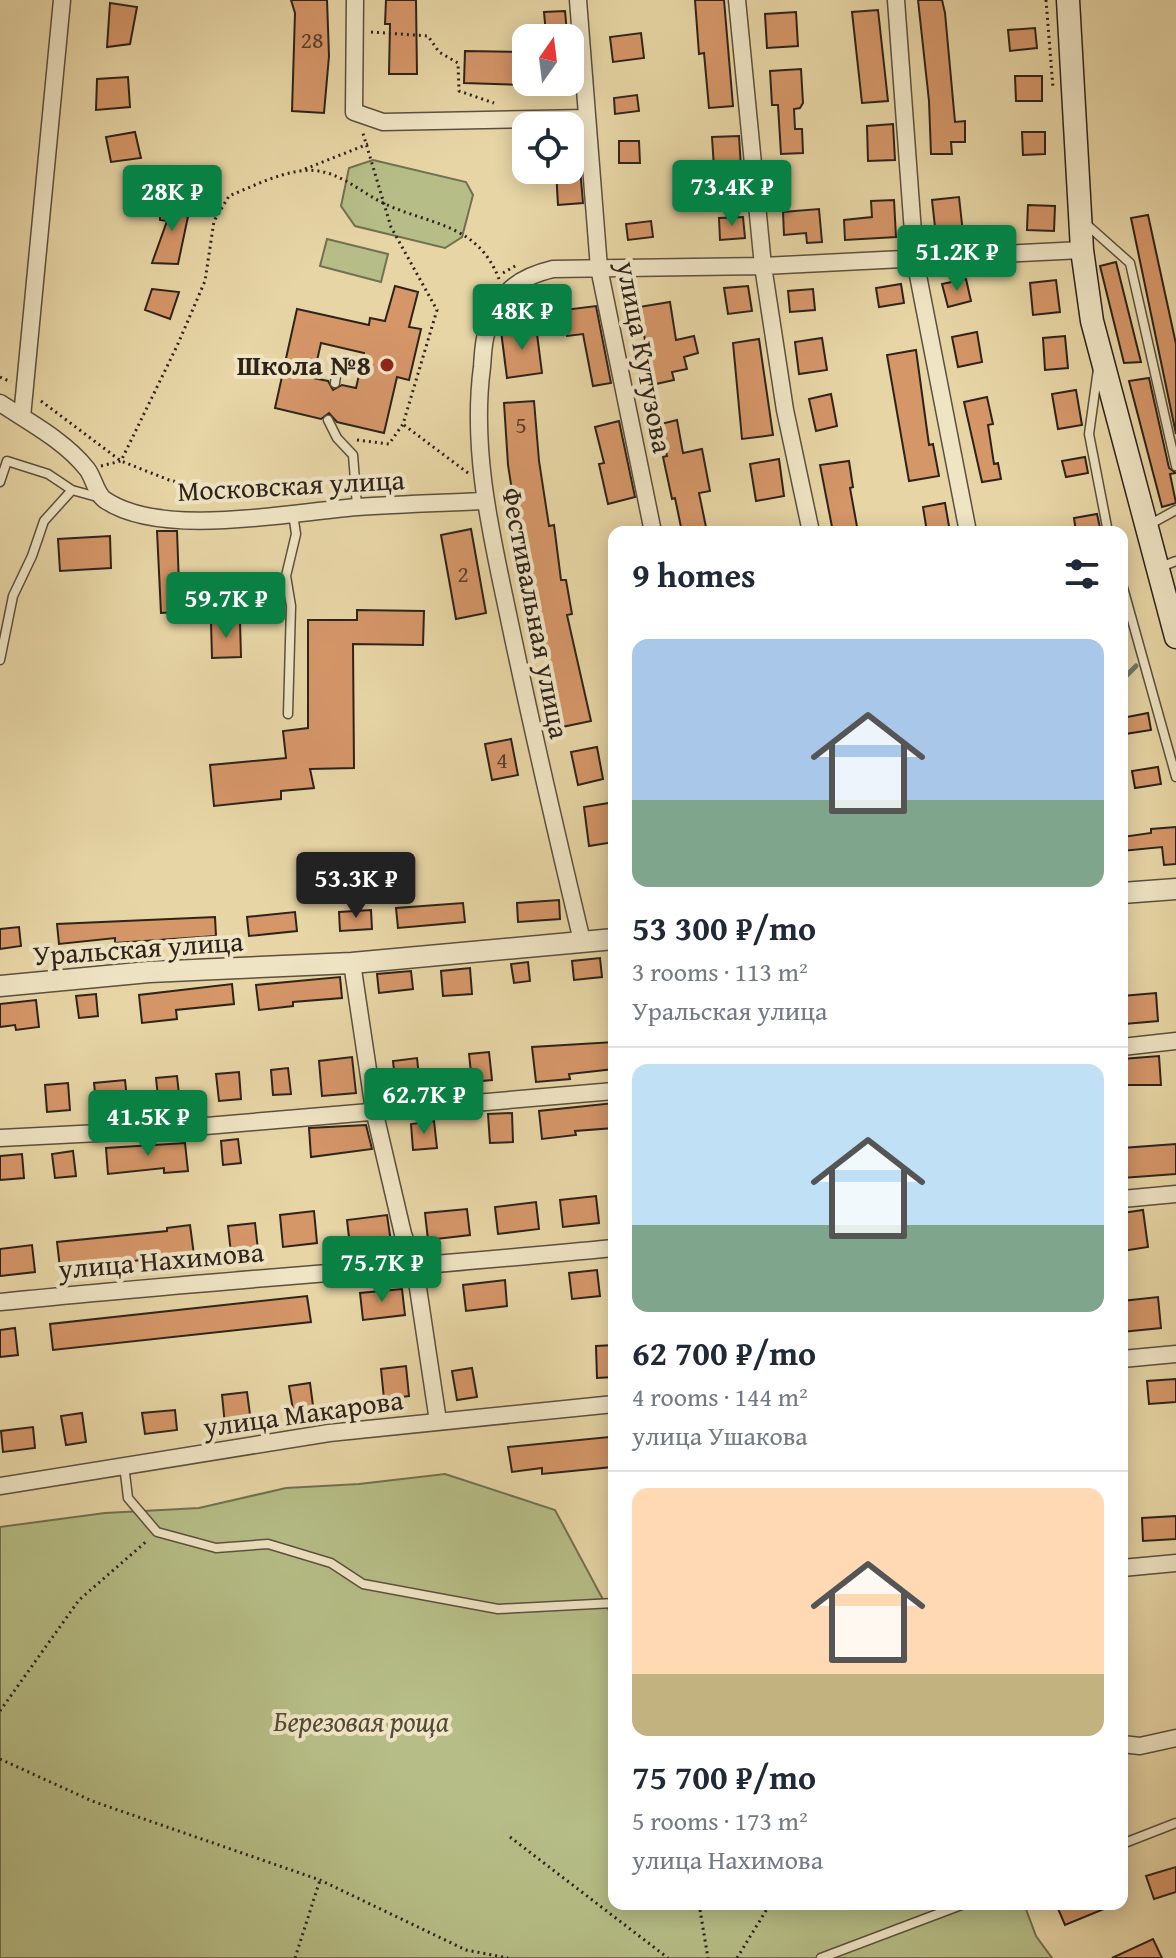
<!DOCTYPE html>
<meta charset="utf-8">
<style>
:root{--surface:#fff;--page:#f6f6f7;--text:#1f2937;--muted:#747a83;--line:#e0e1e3;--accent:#0b8043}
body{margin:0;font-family:"Gentium Book Plus",serif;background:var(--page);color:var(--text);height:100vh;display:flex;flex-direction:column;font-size:30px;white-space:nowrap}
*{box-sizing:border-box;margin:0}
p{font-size:26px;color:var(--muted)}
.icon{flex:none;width:44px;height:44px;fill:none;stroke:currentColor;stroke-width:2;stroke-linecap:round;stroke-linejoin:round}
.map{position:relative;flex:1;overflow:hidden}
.details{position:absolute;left:608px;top:526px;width:520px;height:1384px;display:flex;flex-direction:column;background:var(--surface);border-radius:16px;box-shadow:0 4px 20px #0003}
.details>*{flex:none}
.needle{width:52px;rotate:14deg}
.fabs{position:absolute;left:512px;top:24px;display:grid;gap:16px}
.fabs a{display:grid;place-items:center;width:72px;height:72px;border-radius:16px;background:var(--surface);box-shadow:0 4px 20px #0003;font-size:40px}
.price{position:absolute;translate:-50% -68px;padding:0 18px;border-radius:8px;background:var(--accent);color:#fff;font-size:26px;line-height:52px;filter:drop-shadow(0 2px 4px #0008)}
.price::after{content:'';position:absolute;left:50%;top:48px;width:24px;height:18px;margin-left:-12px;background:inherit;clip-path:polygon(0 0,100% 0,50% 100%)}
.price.active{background:#222;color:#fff}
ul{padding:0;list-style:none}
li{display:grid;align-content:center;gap:16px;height:424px;padding:0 24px}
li+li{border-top:2px solid var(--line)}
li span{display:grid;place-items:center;height:248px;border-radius:16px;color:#555}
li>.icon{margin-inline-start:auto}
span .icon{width:144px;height:144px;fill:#fffc;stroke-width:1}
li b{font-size:34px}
h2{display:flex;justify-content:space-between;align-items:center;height:96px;padding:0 24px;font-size:34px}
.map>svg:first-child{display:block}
.green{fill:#b6bd86;stroke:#727050;stroke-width:2}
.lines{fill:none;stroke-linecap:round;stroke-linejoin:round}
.stream{stroke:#6e7d6b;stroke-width:5}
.building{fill:#d59668;stroke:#2e231b;stroke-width:2;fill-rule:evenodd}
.service-casing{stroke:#5c503e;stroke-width:11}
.minor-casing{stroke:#5c503e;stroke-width:19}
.tertiary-casing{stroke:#5c503e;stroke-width:23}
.secondary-casing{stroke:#2e231b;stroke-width:25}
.path{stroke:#2e231b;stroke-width:3;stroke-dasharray:2 4;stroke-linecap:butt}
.service{stroke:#efe4c4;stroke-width:8}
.minor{stroke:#efe4c4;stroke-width:16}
.tertiary{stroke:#efe4c4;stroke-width:20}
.secondary{stroke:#efe4c4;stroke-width:22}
.poi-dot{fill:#8f2418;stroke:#efe4c4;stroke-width:3}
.labels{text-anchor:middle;stroke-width:8;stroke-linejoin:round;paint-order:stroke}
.number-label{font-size:24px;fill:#58402e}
.street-label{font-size:28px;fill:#2e231b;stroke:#efe4c4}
.poi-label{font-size:28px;font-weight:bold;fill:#2e231b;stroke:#efe4c4;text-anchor:end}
.park-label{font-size:28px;font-style:italic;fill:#504a36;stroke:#efe4c4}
</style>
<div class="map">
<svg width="1176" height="1958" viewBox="0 0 1176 1958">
<rect width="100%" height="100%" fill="#e7d5a5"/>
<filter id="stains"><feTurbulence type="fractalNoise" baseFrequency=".0025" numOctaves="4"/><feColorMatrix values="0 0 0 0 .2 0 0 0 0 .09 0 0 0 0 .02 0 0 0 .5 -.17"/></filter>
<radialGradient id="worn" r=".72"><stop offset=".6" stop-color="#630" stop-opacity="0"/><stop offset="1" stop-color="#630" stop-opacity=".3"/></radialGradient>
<path class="green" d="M373 160 466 182 473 195 462 237 445 248 355 226 341 206 349 168Z
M327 239 388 254 381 282 320 266Z
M445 1474 555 1510 614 1620V1904H1024L1036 1936 1052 1958H0V1527L105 1513 199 1508 286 1488 359 1484Z"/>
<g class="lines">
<path class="stream" d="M1122 680 1136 666"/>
</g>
<path class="building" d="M291 0H327L329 56 324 113 292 111 295 13Z
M386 0H416L417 74H389L390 24H385Z
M695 0H724L733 106 709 108 704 53 699 54Z
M918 0H942L945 13 955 122 965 121V142H951L952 154H931L929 101Z
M110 3 137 7 130 44 107 47Z
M878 10 888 101 862 103 852 12Z
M565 11 567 33 546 34 544 12Z
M796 12 798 46 767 48 765 14Z
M1035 28 1037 48 1010 51 1008 30Z
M641 33 644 58 613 62 610 37Z
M465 51 523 52 526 85 464 83Z
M801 69 803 103 800 108 794 109 795 129H802L803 153 781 154 778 105H772L770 71Z
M1015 76H1042V101H1016Z
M128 77 130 107 96 110 97 79Z
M637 95 639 111 615 114 614 98Z
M893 124 895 160 868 161 867 126Z
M135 132 141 158 111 162 106 137Z
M1022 132H1045V154L1023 155Z
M739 136 742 183 715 184 712 137Z
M619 141H639L640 163H619Z
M578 144 583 203 558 205 556 170H570V145Z
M959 197 963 233 936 236 932 200Z
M894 200 896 237 845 240 844 220 872 217 871 201Z
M160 202 190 207 178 264 152 263 167 221 160 220Z
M1028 205 1055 206 1054 231 1027 230Z
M819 209 822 242 807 243 806 233 784 235 783 212Z
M1148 215 1176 344V434L1131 218Z
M743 217 745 238 720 240 719 218Z
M651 221 653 237 628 240 626 224Z
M1116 262 1141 362 1124 363 1100 266Z
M966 279 971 301 948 307 942 284Z
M1056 280 1060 312 1033 315 1030 283Z
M901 284 904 303 879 307 876 288Z
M395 286 418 292 409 327 421 329 409 380 397 377 384 433 337 422 329 413 321 419 275 408 297 309 369 325 370 318 385 321ZM321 343 364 353 356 388 342 385 333 390 328 381 313 378Z
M748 286 752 311 728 314 724 288Z
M152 289 179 292 170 319 145 310Z
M813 289 815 310 790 312 788 291Z
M670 302 676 340 694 336 698 353 684 357 687 369 672 372 674 380 647 386 638 348 646 346 639 307Z
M596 306 611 383 593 386 583 334 567 336 564 310Z
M536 326 542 373 507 378 501 331Z
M977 332 982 362 958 367 952 337Z
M1065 336 1068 368 1045 370 1043 338Z
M822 338 827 370 799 374 795 342Z
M759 339 773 435 742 439 733 343Z
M916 350 929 445 933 444 939 476 909 481 887 355Z
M1149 378 1169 468 1176 473 1170 474 1176 503 1162 507 1129 381Z
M1076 390 1082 425 1058 429 1052 394Z
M831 394 837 426 816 431 809 399Z
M987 397 993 424 988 425 994 464 998 463 1001 479 982 482 964 402Z
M534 401 539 461 549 526 554 525 561 580H566L572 614 567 615 591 721 562 727 530 565 527 566 520 510H515L508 465 504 403Z
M677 420 683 453 702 449 710 491 699 493 707 532H682L675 498 672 499 663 457 667 456 661 424Z
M619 421 635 497 608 504 599 464 604 463 595 427Z
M1085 457 1088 473 1066 477 1062 461Z
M779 459 784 496 756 501 750 464Z
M849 461 853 487 850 488 858 532H833L820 465Z
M945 503 950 532H927L923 507Z
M1097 514 1101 532H1076L1074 518Z
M471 529 486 613 456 619 441 535Z
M157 531H177L180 612 161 613Z
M110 536 111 568 60 571 58 539Z
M357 610 424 611 423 645 353 644 354 768 310 769 314 788 281 791V799L214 806 210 765 286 758 283 731 308 728V620H357Z
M240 621 241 657 212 658 211 622Z
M1148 713 1151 730 1125 734 1122 718Z
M511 739 518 775 492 780 485 744Z
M597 747 603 779 578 785 571 752Z
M1158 767 1161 784 1135 788 1132 771Z
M609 803 614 842 589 846 584 807Z
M1176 827V864L1164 865 1162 847 1122 851V837L1151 833V829Z
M559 900 560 919 518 922 517 903Z
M463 903 465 922 398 928 396 908Z
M371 910 372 929 340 931 339 912Z
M295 912 297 931 249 936 247 917Z
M215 917 216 936 115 943V938L59 944 57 924Z
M19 927 21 946 0 949V929Z
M600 958 602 977 574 980 572 961Z
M528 962 530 981 514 983 511 964Z
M470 968 472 994 443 996 441 971Z
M411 971 413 989 379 993 377 974Z
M340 977 342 998 293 1002V1006L259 1010 256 985Z
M232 984 234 1004 176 1010 177 1019 142 1023 139 995Z
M1156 993 1158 1021 1125 1024 1122 996Z
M96 994 98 1016 79 1018 76 996Z
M36 1000 39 1027 16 1030 15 1025 0 1027V1004Z
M614 1042V1069L569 1074 570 1079 536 1082 532 1047Z
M489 1052 492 1080 472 1082 469 1054Z
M1159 1056 1161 1085H1122V1059Z
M352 1057 356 1093 322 1096 319 1061Z
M417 1058 420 1086 396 1088 393 1061Z
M288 1068 291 1094 273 1095 271 1070Z
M239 1072 241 1099 219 1101 216 1074Z
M177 1076 180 1104 159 1106 156 1078Z
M125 1080 128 1108 97 1111 94 1083Z
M68 1083 70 1110 47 1112 45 1085Z
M614 1103V1128L575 1131 576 1135 542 1139 539 1111Z
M512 1113 513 1142 490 1143 488 1114Z
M434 1121 437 1148 413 1150 411 1124Z
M366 1125 372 1149 311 1157 309 1128Z
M238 1139 241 1163 223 1165 221 1141Z
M185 1143 188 1171 164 1173V1168L108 1174 106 1148Z
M1176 1144V1174L1122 1178V1148Z
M73 1151 76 1176 55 1178 52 1154Z
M22 1154 24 1178 0 1180V1156Z
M596 1196 599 1223 563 1227 560 1200Z
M536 1202 539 1229 498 1234 495 1207Z
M467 1209 470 1235 428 1240 425 1213Z
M1143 1210 1148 1247 1122 1251V1213Z
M314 1211 317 1243 283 1247 280 1215Z
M387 1215 391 1242 350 1246 347 1220Z
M255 1223 258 1250 231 1253 228 1226Z
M190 1225 194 1255 60 1268 57 1242 167 1231V1228Z
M32 1245 35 1272 0 1276V1249Z
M597 1270 600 1296 572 1299 569 1273Z
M505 1280 507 1306 466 1311 463 1285Z
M402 1289 405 1315 363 1320 360 1293Z
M307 1296 311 1322 53 1350 50 1324Z
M1158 1297 1161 1328 1122 1332V1301Z
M15 1328 18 1355 0 1357V1330Z
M614 1345V1377L597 1378 596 1346Z
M406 1366 409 1396 384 1399 381 1369Z
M472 1368 477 1397 457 1400 452 1371Z
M1176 1379V1402L1149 1404 1147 1381Z
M310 1383 314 1413 294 1416 289 1386Z
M247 1392 251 1422 225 1425 222 1395Z
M175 1410 177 1430 145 1434 142 1413Z
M82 1413 86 1442 66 1445 61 1416Z
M33 1427 35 1448 3 1452 1 1431Z
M609 1437 612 1467 542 1474V1468L512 1472 508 1447Z
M1176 1516V1539L1143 1541 1142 1518Z
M1176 1867V1892L1154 1899 1146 1876Z
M1056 1904H1116L1065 1925Z
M1153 1939 1162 1958H1112Z"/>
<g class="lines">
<g class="service-casing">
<path id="service" d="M1085 223 1130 263 1176 466
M1098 369 1089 434 1108 532
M335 383 337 368
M328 420 337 438 353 455 357 506
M0 482 7 461 48 474 72 490 101 498
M1147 526 1176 510
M1158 568 1176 561
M1122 584 1176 777
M0 660 13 596 32 556 44 521 72 490
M288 714 291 606 286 576 296 534 293 514
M124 1465 128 1498 157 1532 216 1548 268 1544 331 1563 363 1584 498 1609 614 1603
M1122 1844 1176 1823
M821 1958 964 1904"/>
</g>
<g class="minor-casing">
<path id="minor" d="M355 0 354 112 383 122 587 118
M578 0 599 268 653 532
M737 0 763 266 785 410 811 532
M896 0 915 260 968 532
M0 403C29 422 65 441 87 469 94 478 96 494 105 500 162 539 291 512 357 507 400 504 442 503 485 501
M22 417 62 0
M582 941C556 832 531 724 508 614 491 533 471 450 482 367 483 355 483 342 487 331 500 293 515 278 553 269L763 266 1082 250
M352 963 374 1110 403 1234 415 1268 438 1421
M1122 1047 1176 1041
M0 1138 159 1130 614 1091
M1122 1199 1176 1194
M0 1302C205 1281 409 1268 614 1248
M1122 1359 1176 1354
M0 1486 329 1433 614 1404
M1122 1568 1176 1563
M1122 1744 1140 1746 1176 1738"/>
</g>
<g class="tertiary-casing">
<path id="tertiary" d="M1122 893 1176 889
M0 986 149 972 352 963 614 939"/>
</g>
<g class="secondary-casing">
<path id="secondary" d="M1068 0 1082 250 1092 321 1176 637"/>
</g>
<path class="path" d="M1046 0 1053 88
M371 32 428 36 439 52 458 63 459 91 494 103
M305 169 368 144
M503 273 517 265
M0 377 11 382
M41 401 121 461 169 480 241 498 307 495
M404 425 468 473
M357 440 389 444 403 424 437 310 391 227 362 130
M101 466 121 461 177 346 205 281 214 221 229 196C251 187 277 174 300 171 335 166 356 190 385 204 431 225 478 224 499 279
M0 1711 79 1600 148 1540
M0 1759 92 1801 320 1880 466 1950 508 1958
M510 1837 668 1958
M699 1904 708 1958
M295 1958 320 1880
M737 1958 770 1904"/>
<use href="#service" class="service"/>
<use href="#minor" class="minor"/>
<use href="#tertiary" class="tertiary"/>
<use href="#secondary" class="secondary"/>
</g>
<circle class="poi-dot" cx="387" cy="365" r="8"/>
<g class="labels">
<g class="number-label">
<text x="312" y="48">28</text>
<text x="521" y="433">5</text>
<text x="463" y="582">2</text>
<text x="502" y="768">4</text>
</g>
<g class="street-label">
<text transform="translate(645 357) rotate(79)" y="10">улица Кутузова</text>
<text transform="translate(291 485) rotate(-3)" y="10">Московская улица</text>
<text transform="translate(536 613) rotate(79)" y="10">Фестивальная улица</text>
<text transform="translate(138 948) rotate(-4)" y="10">Уральская улица</text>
<text transform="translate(161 1260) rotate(-5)" y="10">улица Нахимова</text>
<text transform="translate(303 1413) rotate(-8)" y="10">улица Макарова</text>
</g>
<g class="poi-label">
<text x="371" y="375">Школа №8</text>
</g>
<g class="park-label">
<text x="361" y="1731">Березовая роща</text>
</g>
</g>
<rect width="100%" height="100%" filter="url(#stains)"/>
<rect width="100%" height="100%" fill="url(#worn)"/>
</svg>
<div class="fabs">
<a><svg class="needle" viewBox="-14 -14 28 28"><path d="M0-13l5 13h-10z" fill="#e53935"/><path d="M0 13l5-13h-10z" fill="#747a83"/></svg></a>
<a><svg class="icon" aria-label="locate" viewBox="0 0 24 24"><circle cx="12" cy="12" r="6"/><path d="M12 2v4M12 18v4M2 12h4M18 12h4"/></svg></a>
</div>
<b class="price" style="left:732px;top:228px">73.4K ₽</b>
<b class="price" style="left:172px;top:233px">28K ₽</b>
<b class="price" style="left:957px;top:293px">51.2K ₽</b>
<b class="price" style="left:522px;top:352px">48K ₽</b>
<b class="price" style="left:226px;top:640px">59.7K ₽</b>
<b class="price active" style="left:356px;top:920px">53.3K ₽</b>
<b class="price" style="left:424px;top:1136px">62.7K ₽</b>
<b class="price" style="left:148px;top:1158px">41.5K ₽</b>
<b class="price" style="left:382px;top:1304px">75.7K ₽</b>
<section class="details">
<h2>9 homes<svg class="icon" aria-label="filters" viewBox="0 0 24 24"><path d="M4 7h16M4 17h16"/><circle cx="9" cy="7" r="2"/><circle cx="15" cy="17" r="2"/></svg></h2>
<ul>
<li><span style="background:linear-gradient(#a9c7e8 65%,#7fa58c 0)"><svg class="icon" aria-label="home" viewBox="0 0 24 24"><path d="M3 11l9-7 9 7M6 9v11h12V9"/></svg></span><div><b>53 300 ₽/mo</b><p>3 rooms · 113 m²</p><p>Уральская улица</p></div></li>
<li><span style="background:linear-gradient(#bfe0f5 65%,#7fa58c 0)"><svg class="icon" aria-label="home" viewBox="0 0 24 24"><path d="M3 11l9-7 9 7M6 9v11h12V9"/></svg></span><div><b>62 700 ₽/mo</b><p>4 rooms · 144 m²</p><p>улица Ушакова</p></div></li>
<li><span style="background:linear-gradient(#ffd9b3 75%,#c2b280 0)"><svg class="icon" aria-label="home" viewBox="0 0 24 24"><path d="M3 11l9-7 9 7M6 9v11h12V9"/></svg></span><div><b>75 700 ₽/mo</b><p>5 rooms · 173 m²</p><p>улица Нахимова</p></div></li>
</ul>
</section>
</div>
